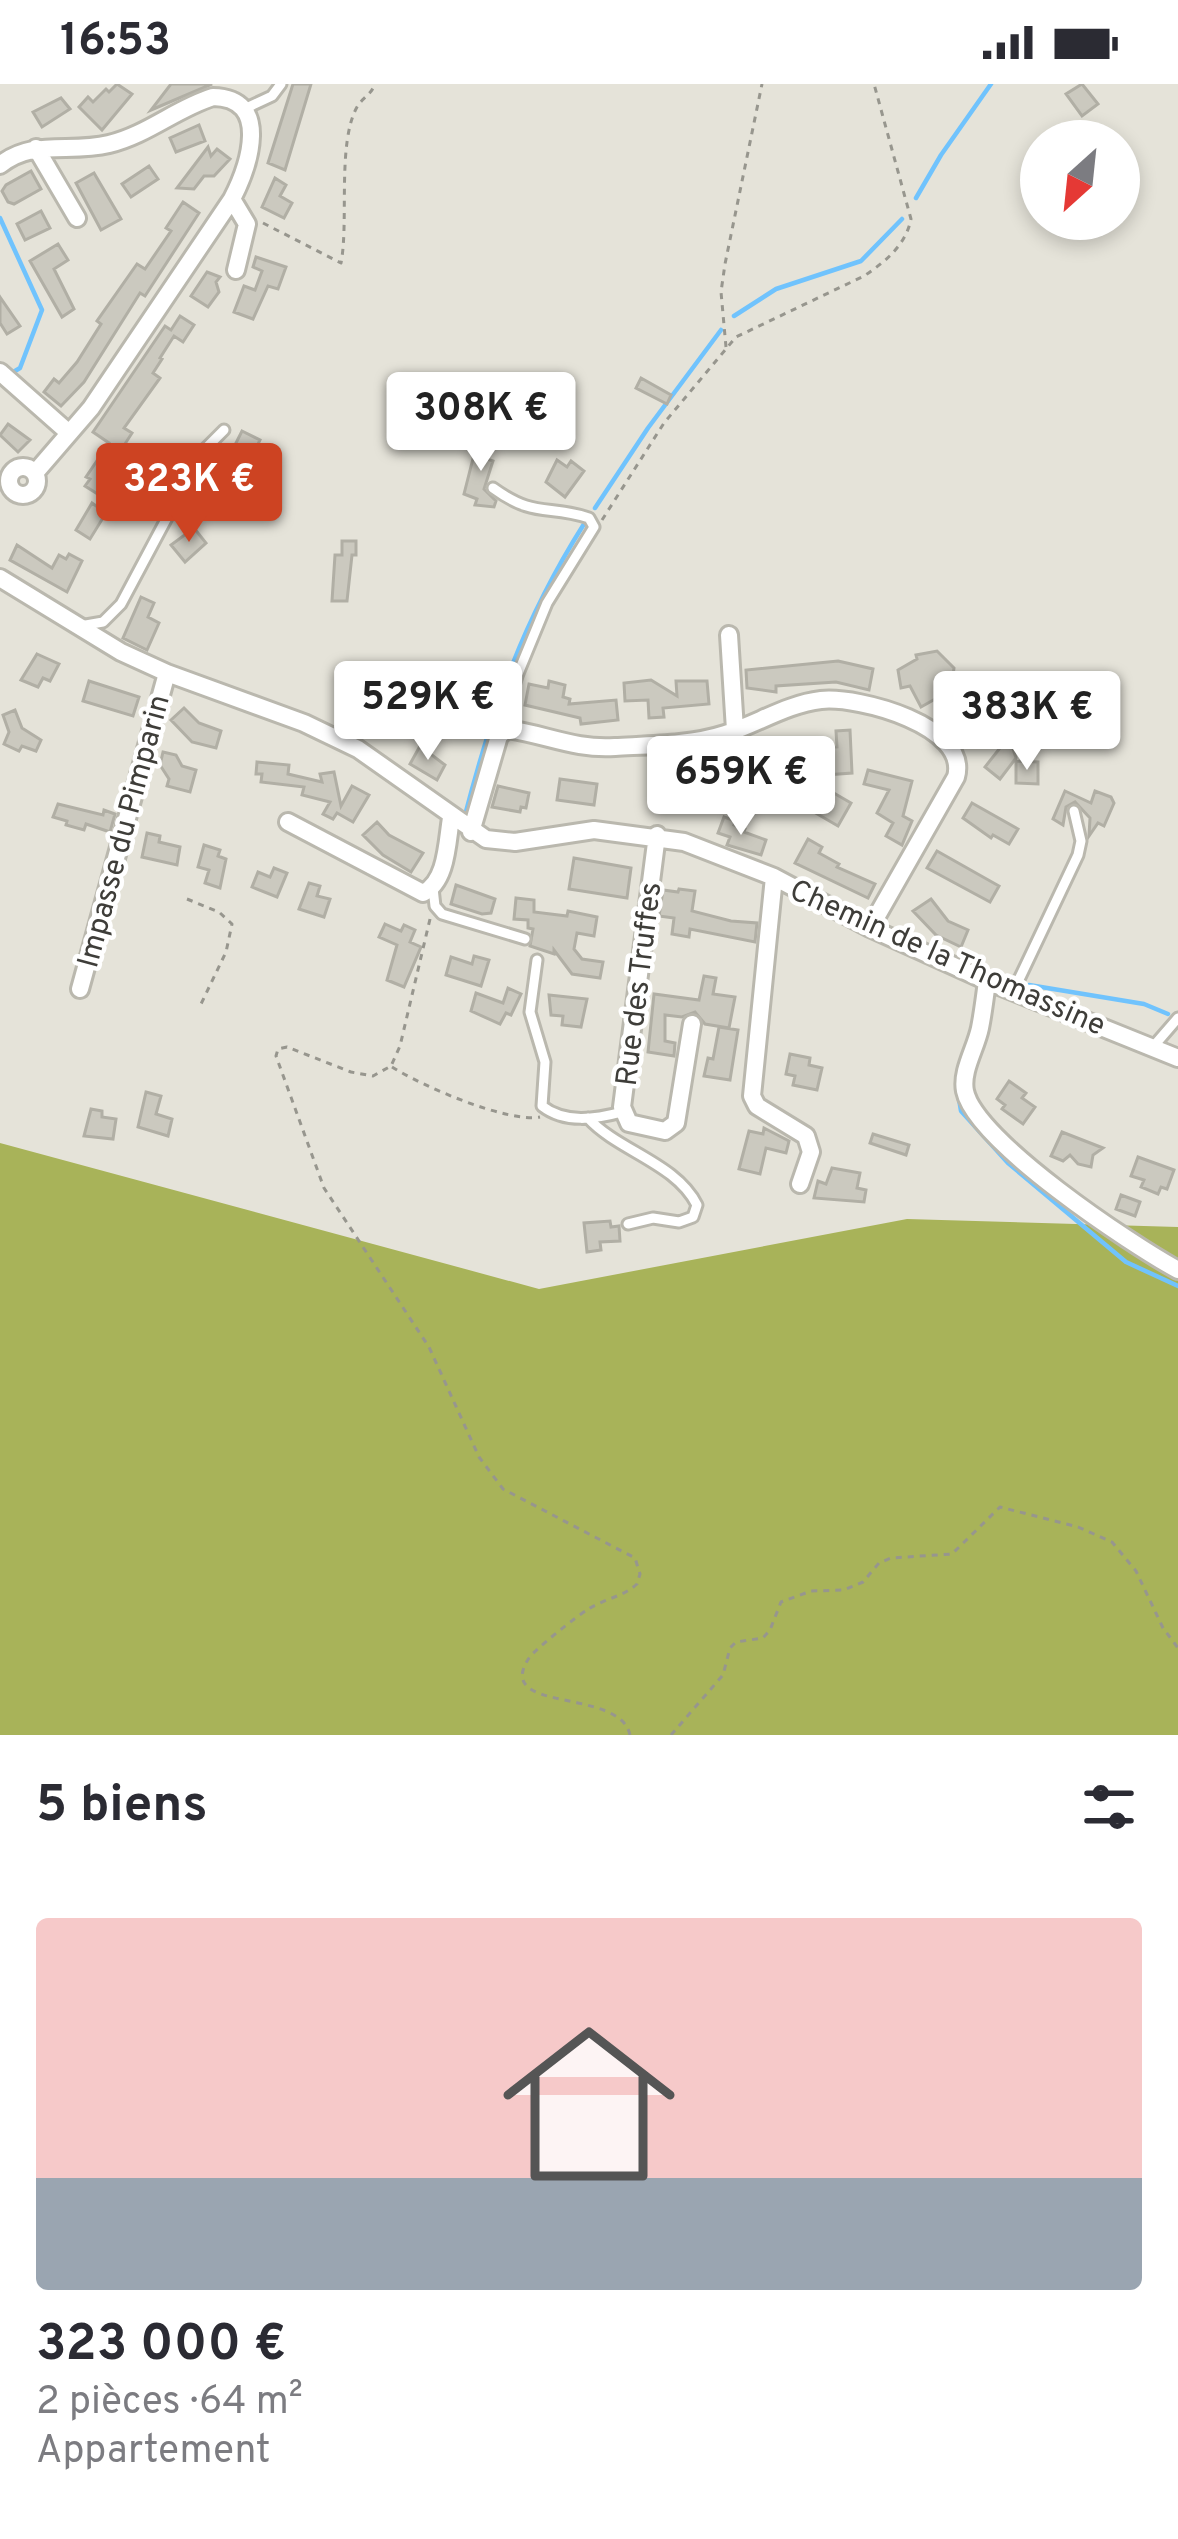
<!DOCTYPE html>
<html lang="fr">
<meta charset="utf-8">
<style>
:root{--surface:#fff;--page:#f2f2f3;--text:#2b2b33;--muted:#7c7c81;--line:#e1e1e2;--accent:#cd4322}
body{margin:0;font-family:Overpass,sans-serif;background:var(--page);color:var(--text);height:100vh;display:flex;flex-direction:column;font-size:45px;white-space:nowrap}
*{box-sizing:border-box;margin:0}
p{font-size:39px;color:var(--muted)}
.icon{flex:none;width:66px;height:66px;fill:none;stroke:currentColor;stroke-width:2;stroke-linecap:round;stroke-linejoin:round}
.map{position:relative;height:1651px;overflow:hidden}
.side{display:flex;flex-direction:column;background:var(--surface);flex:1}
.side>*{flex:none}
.needle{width:78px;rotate:207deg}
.tools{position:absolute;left:1020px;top:36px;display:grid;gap:24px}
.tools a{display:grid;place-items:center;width:120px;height:120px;border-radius:50%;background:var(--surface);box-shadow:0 6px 18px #0003;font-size:60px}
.price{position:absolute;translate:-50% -102px;padding:0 27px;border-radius:12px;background:#fff;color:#222;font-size:39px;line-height:78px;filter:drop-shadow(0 3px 6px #0008)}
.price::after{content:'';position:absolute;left:50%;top:72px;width:36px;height:27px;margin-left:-18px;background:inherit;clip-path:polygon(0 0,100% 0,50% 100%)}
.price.on{background:var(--accent);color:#fff}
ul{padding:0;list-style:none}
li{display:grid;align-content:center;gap:24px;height:636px;padding:0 36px}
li+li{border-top:3px solid var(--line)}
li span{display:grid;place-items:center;height:372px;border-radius:12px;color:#555}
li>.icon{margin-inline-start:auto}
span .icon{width:216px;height:216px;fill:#fffc;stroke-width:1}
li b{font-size:51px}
h2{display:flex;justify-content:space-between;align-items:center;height:144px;padding:0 36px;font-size:51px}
.status{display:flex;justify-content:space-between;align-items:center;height:84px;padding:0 60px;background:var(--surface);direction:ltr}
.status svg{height:33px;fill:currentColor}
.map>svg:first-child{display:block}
.forest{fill:#a8b359}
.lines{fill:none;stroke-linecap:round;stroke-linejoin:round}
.stream{stroke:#70c3fd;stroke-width:4.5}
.building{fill:#cbc9bf;stroke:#b1afa5;stroke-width:3}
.service-casing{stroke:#bab8ae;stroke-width:15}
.minor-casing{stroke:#bab8ae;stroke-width:22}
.path{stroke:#97968e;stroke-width:3;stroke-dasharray:6 6;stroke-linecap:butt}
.service{stroke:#fff;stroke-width:9}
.minor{stroke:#fff;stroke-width:16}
.labels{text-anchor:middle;stroke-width:9;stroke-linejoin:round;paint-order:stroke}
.street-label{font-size:30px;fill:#3e3d39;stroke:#fff}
</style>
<div class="status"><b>16:53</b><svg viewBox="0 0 49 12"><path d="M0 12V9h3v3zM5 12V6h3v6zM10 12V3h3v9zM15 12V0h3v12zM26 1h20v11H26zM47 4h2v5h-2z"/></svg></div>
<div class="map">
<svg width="1178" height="1651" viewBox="0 0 1178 1651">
<rect width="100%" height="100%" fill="#e5e3d9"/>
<path class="forest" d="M0 1059 539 1205 907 1135 1178 1143V1651H0Z"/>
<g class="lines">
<path class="stream" d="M916 114 941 71 991 0
M0 134 42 226 20 284 15 287
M734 232 776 205 861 177 902 135
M595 424 648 344 721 246
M464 735C493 624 522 538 584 440
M1029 901 1144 920 1168 930
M958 1009 961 1027 1008 1079 1126 1178 1178 1202"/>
</g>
<path class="building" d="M117 0 132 10 102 46 79 23 88 13 93 18 106 5 109 8Z
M171 0H212L151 26Z
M293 0H311L285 86 268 79Z
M1082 0 1098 20 1082 32 1066 10Z
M61 14 70 25 42 43 33 28Z
M199 41 205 57 176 68 170 54Z
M208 63 211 72 217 65 230 75 214 92H204L194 105 177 104Z
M149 82 158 95 131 113 122 100Z
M31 87 41 105 14 120 8 118 2 107 6 101Z
M94 89 121 135 101 146 76 99Z
M275 94 286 101 280 112 292 119 284 134 262 123Z
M183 118 199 129 145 212 140 209 84 298 61 322 44 308 54 295 59 299 77 278 101 240 97 237 137 180 145 185 171 147 166 144Z
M41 127 50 144 25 156 17 140Z
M58 160 68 176 54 185 74 225 62 233 30 177Z
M256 173 286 183 278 205 268 202 253 235 234 228 244 202 255 206 262 187 253 183Z
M207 188 220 193 216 198 219 208 208 223 191 212Z
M0 213 20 242 7 250 0 239Z
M180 232 194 241 183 258 174 252 160 274 162 275 153 289 160 294 124 344 132 349 112 380 123 388 104 414 85 402 90 395 86 393 109 359 93 348 165 242 171 246Z
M641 294 671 311 667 320 636 304Z
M8 340 30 356 18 368 0 351Z
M242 347 260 356 245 387 218 373 224 362 232 367Z
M479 351 493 354 487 375 493 377 484 405 496 417 494 423 475 421 477 415 464 410Z
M557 376 567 383 571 377 584 387 565 413 546 398Z
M92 419 106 429 90 455 76 446Z
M194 444 206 459 185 478 171 461Z
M342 457H356V471H352L347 517H332L335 471H342Z
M17 461 52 484 59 471 66 475 69 470 82 477 67 508 10 476Z
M141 513 154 519 148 533 159 539 147 566 123 554Z
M937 567 954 584 951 606 921 623 910 602 901 604 898 586 917 575 916 571Z
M37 570 59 580 50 597 43 594 38 603 21 596Z
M838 577 873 585 869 606 836 598 776 602V608L747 604 746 586Z
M651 596 677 612 676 597H707L709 620 663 624 664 633 649 634 648 616 625 617 624 599Z
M89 597 139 613 133 632 83 617Z
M549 597 565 601 563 613 570 615 569 620 616 616 618 636 581 640 580 634 525 621 529 600 548 604Z
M986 605 1005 640 1016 674 1000 695 985 683 1000 664 993 647 984 651 977 637 967 651 953 639 977 610Z
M184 624 199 639 221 647 216 664 192 658 171 636Z
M15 626 22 644 41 656 36 667 22 662 19 667 4 660 9 648 3 631Z
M850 646 852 689 825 691 809 687 807 666 837 663 836 647Z
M420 662 445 681 437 696 410 680Z
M163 668 176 671 182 682 196 686 190 708 167 702 169 695 160 681Z
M1016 677 1038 678V700L1016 699Z
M257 678 289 681 288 690 322 698 320 690 334 688 341 722 352 702 369 711 353 738 337 729 333 735 323 730 330 718 302 711 304 703 261 698 262 690H256Z
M868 686 912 697 903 732 912 737 902 761 886 752 893 739 877 729 889 706 864 700Z
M560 695 597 700 594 721 557 716Z
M820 701 851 719 838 742 807 724Z
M498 702 529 709 526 724 521 723 520 728 492 723Z
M1065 707 1091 719 1095 707 1111 713 1114 719 1104 742 1098 739 1089 752 1090 734 1075 718 1066 723 1063 741 1053 735Z
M972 719 1018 745 1009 760 993 751 991 754 963 734Z
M58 720 103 731 104 726 115 730 110 748 86 740 84 746 66 741 67 737 53 733Z
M724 733 736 737 734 741 745 745 744 748 766 756 761 771 727 761 730 753 718 749Z
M377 738 389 751 423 769 411 788 383 771 363 751Z
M147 749 160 752 159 758 180 763 177 781 142 773Z
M808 755 822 763 819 769 839 780 837 783 875 800 868 814 795 779Z
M204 761 220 766 218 772 226 775 220 804 205 799 209 786 198 783Z
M937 767 999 802 990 818 927 784Z
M574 774 631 784 627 814 569 805Z
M274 784 287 789 277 813 252 803 258 788 270 793Z
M309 799 320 802 317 812 330 815 324 833 299 825Z
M456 801 495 815 491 829 482 830 451 820Z
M679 805 695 807 692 827 731 837 757 839 755 858 690 845 689 853 672 850 674 834 659 832 663 806 678 808Z
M516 814 534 816V828L567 832 568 827 597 833 594 852 577 849 574 865 582 875 603 878 600 894 572 890 554 866V870L530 862 533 845 528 844V836L514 835Z
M931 815 948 837 968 846 961 863 936 851 913 827Z
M385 840 401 847 404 841 415 846 410 858 421 863 404 903 387 896 397 861 379 853Z
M474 872 489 876 481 902 446 891 451 873 472 880Z
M704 892 716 894 713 910 735 913 729 944 705 940 695 928 682 933 665 931V957L675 959 674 972 648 968 654 910 699 916Z
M508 904 521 910 511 931 506 929 500 940 471 927 476 909 503 919Z
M549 911 587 915 581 943 562 941 563 932 551 931Z
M719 943 738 946 730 996 704 992 708 974 713 975Z
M790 970 810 974 809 981 822 984 817 1006 793 1001 795 992 786 990Z
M1009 997 1026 1009 1022 1014 1035 1023 1023 1040 1002 1025 1005 1021 997 1015Z
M146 1008 161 1012 156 1030 172 1035 168 1052 138 1043Z
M91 1025 102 1027V1033L116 1035 113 1055 84 1052Z
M764 1044 789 1057 786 1069 766 1064 760 1090 739 1085 749 1047 763 1050Z
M1062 1048 1103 1064 1093 1071 1091 1083 1078 1080 1070 1071 1063 1077 1051 1072Z
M873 1050 909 1061 906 1071 870 1059Z
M1138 1073 1174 1086 1167 1105 1161 1103 1158 1110 1141 1103 1144 1096 1131 1092Z
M832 1084 860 1089 857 1104 866 1106 864 1118 814 1114 818 1097 826 1100Z
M1121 1111 1140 1118 1135 1132 1116 1125Z
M610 1137 611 1143 619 1142 620 1157 600 1158 601 1166 587 1168 584 1139Z"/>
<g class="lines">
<g class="service-casing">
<path id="service" d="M244 25 272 12 281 0
M493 404C536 435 547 420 589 434L594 443 547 519 517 592 500 647
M80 542 103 538 121 520 202 368 224 346
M433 804 435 822 442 830 525 855
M537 876 530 928 545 978 542 1022C565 1040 596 1035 622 1028
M1013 908 1078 771 1081 757 1074 727
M1152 964 1178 934
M588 1034C618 1067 676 1079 697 1121L693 1133 679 1138 653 1134 628 1140"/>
</g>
<g class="minor-casing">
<path id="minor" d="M36 64 77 134
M0 81C34 54 69 70 109 60 147 51 177 24 213 13 272 14 249 82 232 115L91 324 35 389
M232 115 247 140 236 186
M0 288 69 349
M9 397a14 14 0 1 1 28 0a14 14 0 1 1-28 0Z
M0 494 121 568 167 589 304 639 358 665 486 755 515 758 594 746 684 758 774 793 870 844 987 897 1178 974
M729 551 735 646
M288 738 423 809C447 798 447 758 451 734
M471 748 499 652 507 645C544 650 576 666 615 663 651 661 691 661 725 650 757 640 787 620 821 616 859 612 970 642 956 693L870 844
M657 751 622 1023 629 1039 665 1047 676 1039 692 940
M774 793 752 1012 757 1022 806 1052 811 1068 800 1100
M987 897C985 913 983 929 980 944 976 964 961 987 965 1007 975 1057 1132 1161 1178 1186
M80 905 167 589"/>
</g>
<path class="path" d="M263 139 341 179C349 138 337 59 357 23 363 13 371 11 375 0
M726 263 721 208 725 180 762 0
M602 436 664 339 736 253 864 192C885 178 906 161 911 135L874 0
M187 815 219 828 232 840 226 868 201 920
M430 835 400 962 391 982 373 992 351 988 287 963 278 965 276 972 324 1104 429 1263 479 1373 503 1405 635 1474 640 1490 637 1500C623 1513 603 1515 587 1526 577 1532 534 1566 529 1574 492 1630 620 1603 630 1651
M392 983C422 1002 507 1039 540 1033
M671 1651 723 1591 730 1564 736 1558 763 1554 770 1546 781 1518 811 1507 844 1506 863 1498 879 1479 891 1474 952 1470 1000 1423 1078 1443 1112 1458 1136 1487 1163 1544 1178 1564"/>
<use href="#service" class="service"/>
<use href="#minor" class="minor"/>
</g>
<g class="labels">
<g class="street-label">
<text transform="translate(123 747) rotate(-75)" y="10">Impasse du Pimparin</text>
<text transform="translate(948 873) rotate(24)" y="10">Chemin de la Thomassine</text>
<text transform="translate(638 900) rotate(-83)" y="10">Rue des Truffes</text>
</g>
</g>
</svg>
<div class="tools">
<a><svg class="needle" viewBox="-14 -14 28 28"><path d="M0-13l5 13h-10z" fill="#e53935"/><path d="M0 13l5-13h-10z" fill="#7c7c81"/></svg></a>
</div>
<b class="price" style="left:481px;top:390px">308K €</b>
<b class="price on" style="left:189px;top:461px">323K €</b>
<b class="price" style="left:428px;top:679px">529K €</b>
<b class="price" style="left:1027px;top:689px">383K €</b>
<b class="price" style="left:741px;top:754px">659K €</b>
</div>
<section class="side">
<h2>5 biens<svg class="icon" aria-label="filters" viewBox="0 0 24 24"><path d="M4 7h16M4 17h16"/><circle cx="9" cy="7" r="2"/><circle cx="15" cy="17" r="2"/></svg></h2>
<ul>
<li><span style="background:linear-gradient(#f6c9c9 70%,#9aa5b1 0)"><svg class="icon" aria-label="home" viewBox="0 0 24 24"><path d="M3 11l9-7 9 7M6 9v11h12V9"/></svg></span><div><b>323 000 €</b><p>2 pièces · 64 m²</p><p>Appartement</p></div></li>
</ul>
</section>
